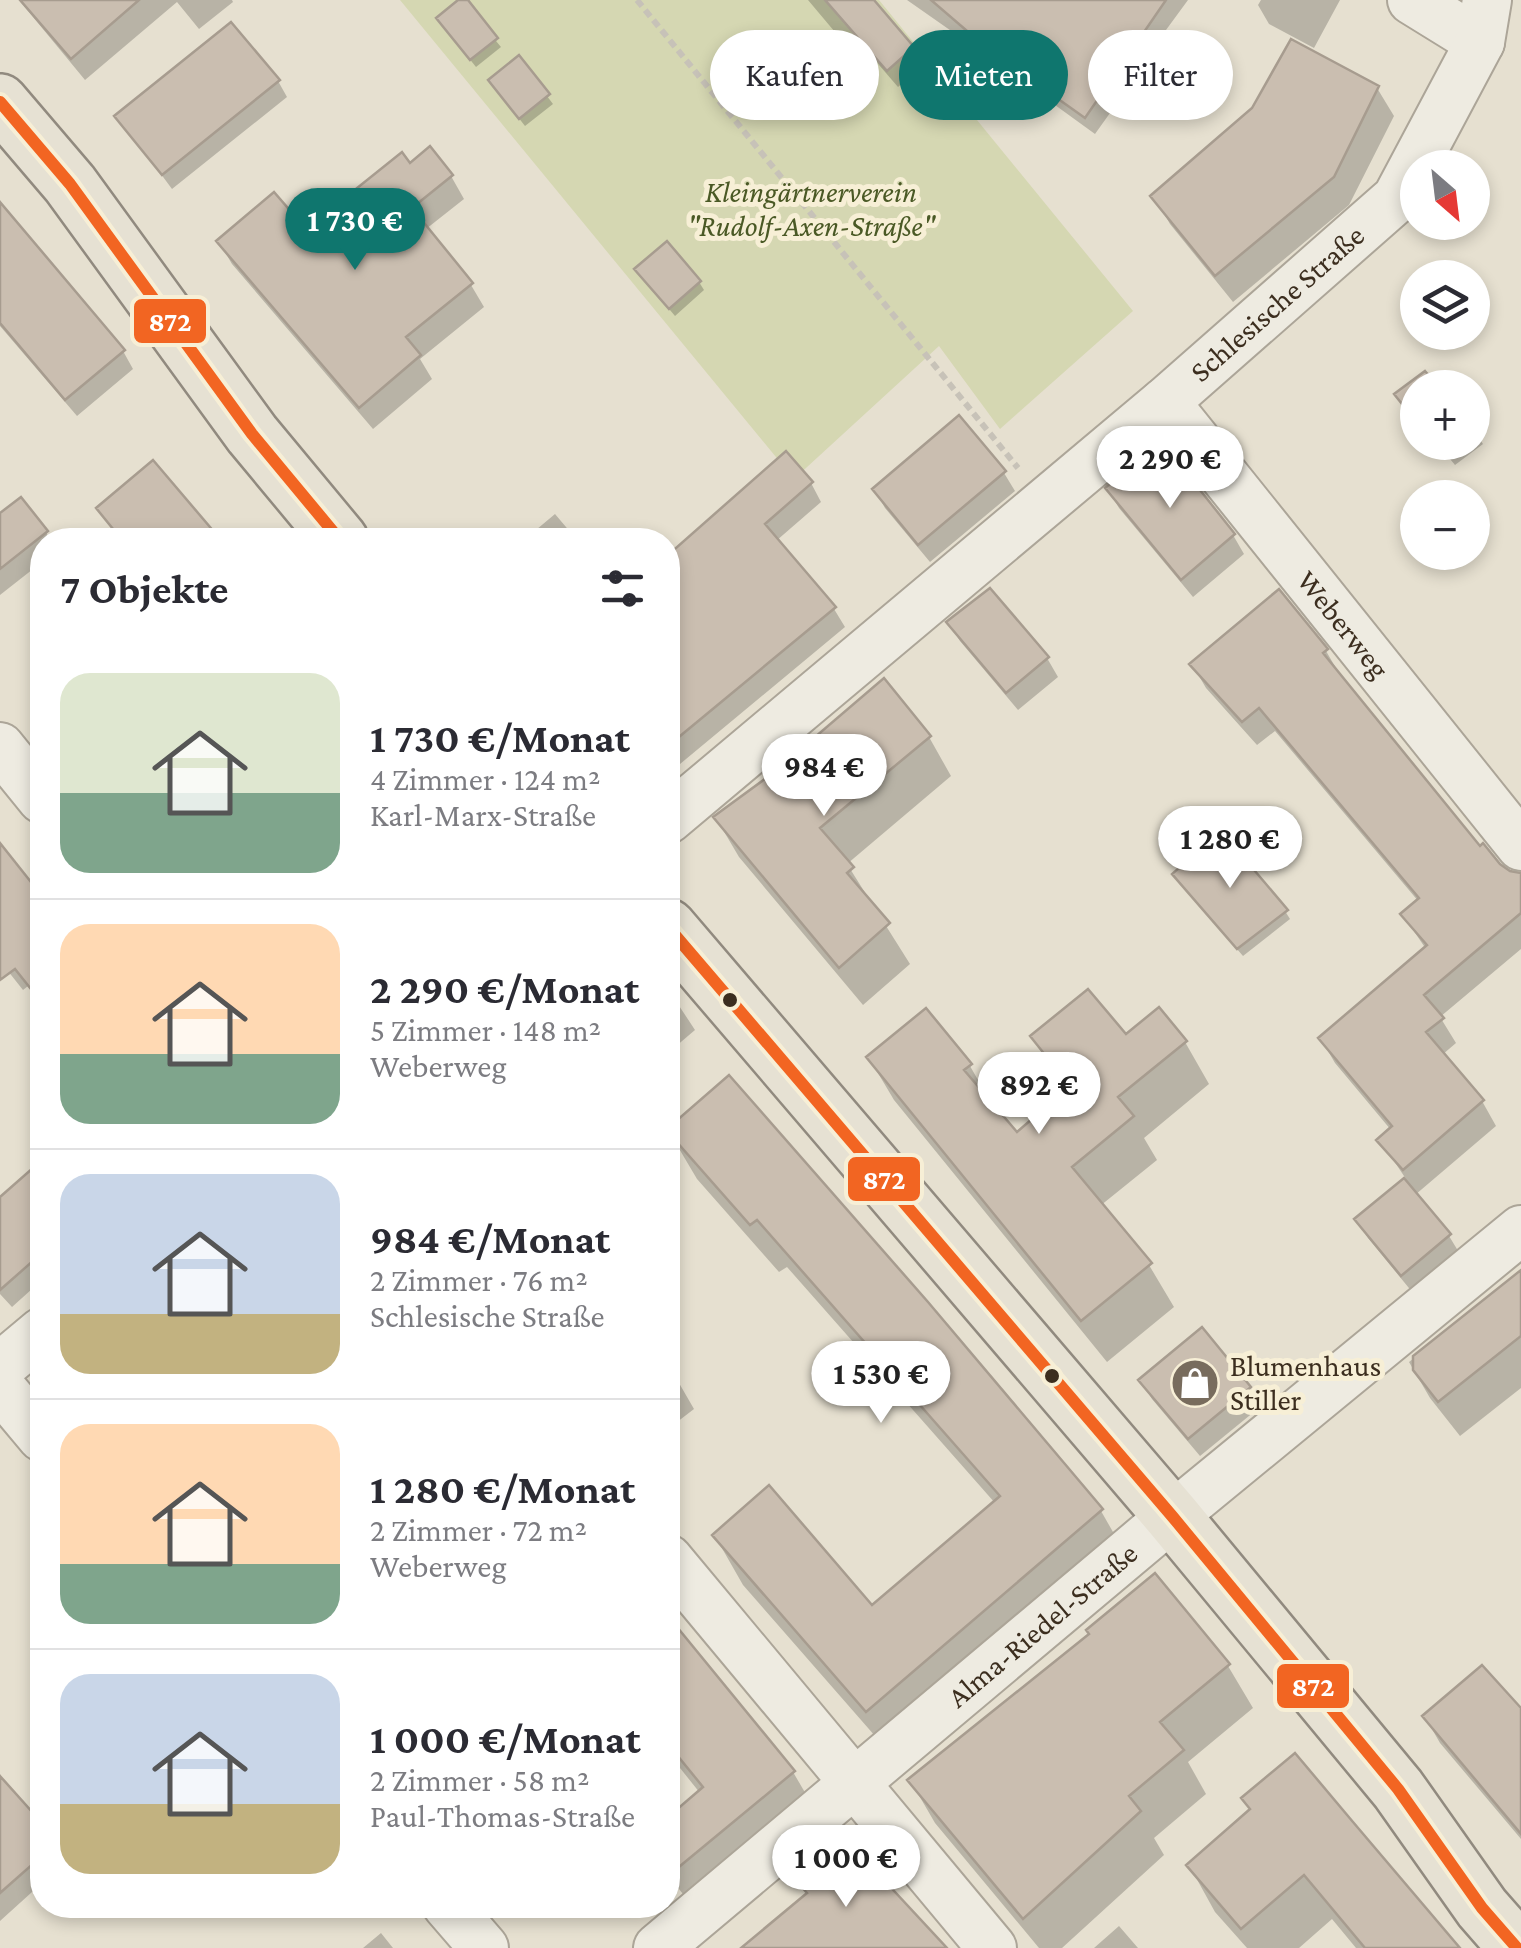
<!DOCTYPE html>
<html lang="de">
<meta charset="utf-8">
<style>
:root{--surface:#fff;--page:#f7f7f7;--text:#2b2b33;--muted:#7c7c81;--line:#e1e1e2;--accent:#0f766e}
body{margin:0;font-family:"Crimson Pro",serif;background:var(--page);color:var(--text);height:100vh;display:flex;flex-direction:column;font-size:38px;white-space:nowrap}
*{box-sizing:border-box;margin:0}
p{font-size:32px;color:var(--muted)}
.icon{flex:none;width:55px;height:55px;fill:none;stroke:currentColor;stroke-width:2;stroke-linecap:round;stroke-linejoin:round}
.map{position:relative;flex:1;overflow:hidden}
.details{position:absolute;left:30px;top:528px;width:650px;height:1390px;display:flex;flex-direction:column;background:var(--surface);border-radius:40px;box-shadow:0 5px 15px #0003}
.details>*{flex:none}
.top-card{position:absolute;left:710px;top:30px;width:660px;height:90px;display:flex;gap:20px}
.needle{width:65px;rotate:152deg}
.controls{position:absolute;left:1400px;top:150px;display:grid;gap:20px}
.controls a{display:grid;place-items:center;width:90px;height:90px;border-radius:50%;background:var(--surface);box-shadow:0 5px 15px #0003;font-size:50px}
.price{position:absolute;translate:-50% -85px;padding:0 22px;border-radius:35px;background:#fff;color:#222;font-size:32px;line-height:65px;filter:drop-shadow(0 2px 5px #0008)}
.price::after{content:'';position:absolute;left:50%;top:60px;width:30px;height:22px;margin-left:-15px;background:inherit;clip-path:polygon(0 0,100% 0,50% 100%)}
.price.on{background:var(--accent);color:#fff}
ul{padding:0;list-style:none}
li{display:flex;align-items:center;gap:30px;height:250px;padding:0 30px}
li+li{border-top:2px solid var(--line)}
li span{display:grid;place-items:center;flex:none;width:280px;height:200px;border-radius:30px;color:#555}
li>.icon{margin-inline-start:auto}
span .icon{width:120px;height:120px;fill:#fffc;stroke-width:1}
li b{font-size:42px}
h2{display:flex;justify-content:space-between;align-items:center;height:120px;padding:0 30px;font-size:42px}
.chip{padding:0 35px;border-radius:45px;background:var(--surface);box-shadow:0 5px 15px #0003;font-size:35px;line-height:90px}
.chip.on{background:var(--accent);color:#fff}
.map>svg:first-child{display:block}
.green{fill:#d5d7b2}
.shadow{fill:#0003}
.building{fill:#cabeb0;stroke:#a79c8f;stroke-width:2.5}
.lines{fill:none;stroke-linecap:round;stroke-linejoin:round}
.minor-casing{stroke:#aca598;stroke-width:52}
.major-casing{stroke:#918a7f;stroke-width:60}
.path{stroke:#c7c2b8;stroke-width:6;stroke-dasharray:8 5;stroke-linecap:butt}
.minor{stroke:#eeebe1;stroke-width:48}
.major{stroke:#e6e1d3;stroke-width:55}
.bus-1-casing{stroke:#f7efd6;stroke-width:20}
.bus-1{stroke:#f26522;stroke-width:12}
.bus-dot{fill:#3c2e1f;stroke:#f7efd6;stroke-width:4}
.labels{text-anchor:middle;stroke-width:10;stroke-linejoin:round;paint-order:stroke}
.park-label{font-size:30px;font-style:italic;fill:#4a5925;stroke:#f7efd6}
.street-label{font-size:30px;fill:#3c2e1f;stroke:#f7efd6}
.poi-label{font-size:30px;fill:#3c2e1f;stroke:#f7efd6;text-anchor:start}
.line-badge{stroke:#f7efd6;stroke-width:4}
.badge-label{font-size:28px;text-anchor:middle;font-weight:bold;fill:#fff}
</style>
<div class="map">
<svg width="1521" height="1948" viewBox="0 0 1521 1948">
<rect width="100%" height="100%" fill="#e6e0d0"/>
<path class="green" d="M400 0H879L1133 311 1000 429 939 346 794 479Z"/>
<path class="shadow" d="M19 0H232L233 2 199 29 177 2 85 80Z
M462 0 501 47 476 67 444 27Z
M808 0H871L912 49 922 66 898 87 854 36 845 44Z
M907 0H1188L1133 75 1135 78 1095 134 1001 66 961 32 957 35Z
M1261 0H1340L1314 48 1269 24 1258 5Z
M231 25 278 81 287 97 172 189 118 116Z
M519 59 553 104 525 126 496 89Z
M1377 88 1394 116 1349 205 1233 302 1170 224 1154 196 1254 110Z
M451 176 464 199 426 229 471 285 484 307 420 359 432 379 373 429 232 264 219 242 305 232Z
M0 206 123 351 133 369 77 416 0 326Z
M643 278 699 282 704 290 675 316Z
M959 419 1004 473 1015 491 930 562 885 508 875 490Z
M1472 428 1483 444 1455 465 1436 442H1472Z
M786 455 811 483 821 502 776 541 834 609 845 627 668 774V559Z
M1108 489 1233 535 1244 554 1193 597 1119 508Z
M555 514 577 540H524Z
M0 516 46 532 50 540H42V562L0 595Z
M949 623 1047 658 1058 677 1018 710 960 641Z
M1326 651 1340 675 1479 850 1509 874 1521 875V949L1440 1017 1456 1043 1442 1055 1482 1101 1496 1126 1415 1195 1449 1236 1460 1254 1413 1293 1368 1238 1357 1220 1406 1179 1380 1140 1391 1130 1335 1063 1321 1039 1426 949 1403 915 1419 902 1275 731 1257 745 1206 688 1192 664Z
M929 737 951 776 847 864 910 964 863 1005 739 857 716 818Z
M18 869 42 900V1005L28 986 23 990 0 961V883Z
M1180 883 1285 911 1290 919 1243 956Z
M668 989 695 1030 668 1053Z
M1033 1037 1185 1042 1209 1084 1144 1138 1157 1160 1100 1206 1149 1265 1174 1307 1107 1362 894 1100 869 1058 970 1066 994 1108 1016 1136 1067 1092Z
M668 1130 1101 1511 1129 1560 896 1760 743 1585 715 1536 872 1608 995 1503 787 1267 779 1272 697 1179Z
M32 1172 42 1184V1280L12 1307 0 1294V1200Z
M1521 1274V1388L1460 1436 1430 1398 1409 1362Z
M668 1364 694 1409 668 1429Z
M1141 1380 1249 1388 1260 1407 1200 1456 1152 1399Z
M1154 1577 1228 1666 1253 1708 1188 1762 1206 1794 1154 1838 1164 1855 1062 1948H1039L935 1823 910 1780 1091 1635Z
M668 1620 793 1772 817 1813 697 1912 668 1875V1820L700 1793 668 1753Z
M1521 1714V1839L1440 1743 1425 1717Z
M12 1793 42 1827V1883L0 1921V1804Z
M1251 1811 1457 1948H1356L1332 1919 1299 1948H1247L1215 1912 1189 1865Z
M1119 1926 1138 1948H1094Z
M381 1933 393 1948H363Z"/>
<path class="building" d="M20 0H139L71 59Z
M458 0H468L498 38 470 60 436 18Z
M825 0H874L914 47 887 71Z
M931 0H1166L1085 118 988 49Z
M231 22 280 80 162 175 114 116Z
M1291 39 1379 86 1334 177 1215 276 1150 196 1252 108Z
M519 55 550 94 519 119 488 80Z
M430 146 453 175 412 208 473 283 406 337 421 355 359 408 216 241 274 192 306 229 402 152 410 163Z
M0 202 125 350 65 400 0 323Z
M667 241 701 281 669 309 634 269Z
M1425 371 1440 388H1418V424L1394 394Z
M959 415 1006 471 918 545 872 489Z
M1161 441 1235 534 1181 580 1105 488Z
M786 451 813 482 765 524 836 607 668 746V555Z
M153 460 221 540H122L96 508Z
M21 497 48 531 0 569V513Z
M990 588 1049 657 1006 693 946 622Z
M1279 589 1328 649 1323 653 1480 846 1483 843 1500 864 1510 871 1521 873V913L1424 995 1444 1018 1426 1032 1484 1100 1403 1170 1376 1140 1392 1126 1318 1038 1427 945 1400 914 1419 898 1259 708 1242 722 1189 664Z
M884 678 931 736 820 828 854 867 847 873 890 923 839 968 713 817 773 773Z
M1221 831 1288 910 1237 949 1172 874Z
M0 843 42 896V1003L15 969 0 980Z
M1088 989 1126 1034 1159 1007 1187 1041 1118 1097 1134 1116 1072 1167 1152 1263 1081 1321 866 1057 926 1008 972 1064 964 1070 1017 1132 1070 1086 1030 1036Z
M729 1075 928 1302 1103 1509 866 1712 712 1535 769 1485 872 1605 1000 1496 757 1220 750 1225 668 1132V1128Z
M42 1160V1253L0 1290V1197Z
M1404 1178 1451 1234 1401 1276 1354 1219Z
M1521 1270V1336L1438 1402 1413 1370V1356Z
M1202 1327 1251 1387 1188 1439 1138 1380Z
M1155 1573 1230 1664 1160 1722 1184 1750 1129 1796 1141 1811 1023 1919 907 1780 1089 1634 1086 1630Z
M668 1616 795 1771 668 1876V1817L703 1787 668 1744Z
M1482 1665 1521 1708V1834L1422 1716Z
M1295 1753 1353 1822 1460 1948H1365L1304 1875 1241 1929 1186 1865 1250 1809 1241 1798Z
M0 1776 42 1823V1856L0 1893Z
M844 1837 947 1948H741L807 1893 795 1879Z"/>
<g class="lines">
<g class="minor-casing">
<g id="minor">
<path d="M1412 0 1480 42"/>
<path id="s1" d="M1165 402 1521 846"/>
<path d="M0 747 42 799"/>
<path id="s2" d="M668 819 1165 402 1397 198 1480 42 1487 0"/>
<path d="M0 1367 42 1332"/>
<path d="M0 1387 42 1437"/>
<path d="M668 1559 992 1948"/>
<path d="M447 1905 484 1948"/>
<path id="s3" d="M658 1948 1152 1533 1521 1230"/>
</g>
</g>
<g class="major-casing">
<path id="major" d="M0 102 70 184 252 434 340 540
M668 927 1172 1516 1398 1789 1482 1908 1517 1948"/>
</g>
<path class="path" d="M637 0 1018 468"/>
<use href="#minor" class="minor"/>
<use href="#major" class="major"/>
<g class="bus-1-casing">
<path id="bus-1" d="M0 102 70 184 252 434 340 540
M668 927 1172 1516 1398 1789 1482 1908 1517 1948"/>
</g>
<use href="#bus-1" class="bus-1"/>
</g>
<defs>
<g id="shop-disc" transform="scale(2.5)"><circle r="9.5" fill="#786c5d" stroke="#f7efd6"/><path d="M-5-2.5h2.3a2.7 3.5 0 0 1 5.4 0H5L5.5 6h-11ZM-1.5-2.5h3a1.5 2.3 0 0 0-3 0Z" fill="#fff"/></g>
</defs>
<g fill-rule="evenodd">
<use href="#shop-disc" x="1195" y="1383"/>
</g>
<g class="bus-dot">
<circle cx="730" cy="1000" r="9"/>
<circle cx="1052" cy="1376" r="9"/>
</g>
<g class="labels">
<g class="park-label">
<text x="811" y="202">Kleingärtnerverein<tspan x="811" dy="34">"Rudolf-Axen-Straße"</tspan></text>
</g>
<g class="street-label">
<text dy="10" stroke="none"><textPath href="#s2" startOffset="798">Schlesische Straße</textPath></text>
<text dy="10" stroke="none"><textPath href="#s1" startOffset="285">Weberweg</textPath></text>
<text dy="10" stroke="none"><textPath href="#s3" startOffset="502">Alma-Riedel-Straße</textPath></text>
</g>
<g class="poi-label">
<text x="1230" y="1376">Blumenhaus<tspan x="1230" dy="34">Stiller</tspan></text>
</g>
</g>
<g class="line-badge">
<rect x="132" y="297" width="76" height="48" rx="10" fill="#f26522"/>
<rect x="846" y="1155" width="76" height="48" rx="10" fill="#f26522"/>
<rect x="1275" y="1662" width="76" height="48" rx="10" fill="#f26522"/>
</g>
<g class="badge-label">
<text x="170" y="331">872</text>
<text x="884" y="1189">872</text>
<text x="1313" y="1696">872</text>
</g>
</svg>
<div class="controls">
<a><svg class="needle" viewBox="-14 -14 28 28"><path d="M0-13l5 13h-10z" fill="#e53935"/><path d="M0 13l5-13h-10z" fill="#7c7c81"/></svg></a>
<a><svg class="icon" aria-label="layers" viewBox="0 0 24 24"><path d="M12 4l9 5-9 5-9-5zM3 14l9 5 9-5"/></svg></a>
<a>+</a>
<a>−</a>
</div>
<b class="price on" style="left:355px;top:273px">1 730 €</b>
<b class="price" style="left:1170px;top:511px">2 290 €</b>
<b class="price" style="left:824px;top:819px">984 €</b>
<b class="price" style="left:1230px;top:891px">1 280 €</b>
<b class="price" style="left:1039px;top:1137px">892 €</b>
<b class="price" style="left:881px;top:1426px">1 530 €</b>
<b class="price" style="left:846px;top:1910px">1 000 €</b>
<div class="top-card">
<a class="chip">Kaufen</a>
<a class="chip on">Mieten</a>
<a class="chip">Filter</a>
</div>
<section class="details">
<h2>7 Objekte<svg class="icon" aria-label="filters" viewBox="0 0 24 24"><path d="M4 7h16M4 17h16"/><circle cx="9" cy="7" r="2"/><circle cx="15" cy="17" r="2"/></svg></h2>
<ul>
<li><span style="background:linear-gradient(#dfe7d0 60%,#7fa58c 0)"><svg class="icon" aria-label="home" viewBox="0 0 24 24"><path d="M3 11l9-7 9 7M6 9v11h12V9"/></svg></span><div><b>1 730 €/Monat</b><p>4 Zimmer · 124 m²</p><p>Karl-Marx-Straße</p></div></li>
<li><span style="background:linear-gradient(#ffd9b3 65%,#7fa58c 0)"><svg class="icon" aria-label="home" viewBox="0 0 24 24"><path d="M3 11l9-7 9 7M6 9v11h12V9"/></svg></span><div><b>2 290 €/Monat</b><p>5 Zimmer · 148 m²</p><p>Weberweg</p></div></li>
<li><span style="background:linear-gradient(#c9d6e8 70%,#c2b280 0)"><svg class="icon" aria-label="home" viewBox="0 0 24 24"><path d="M3 11l9-7 9 7M6 9v11h12V9"/></svg></span><div><b>984 €/Monat</b><p>2 Zimmer · 76 m²</p><p>Schlesische Straße</p></div></li>
<li><span style="background:linear-gradient(#ffd9b3 70%,#7fa58c 0)"><svg class="icon" aria-label="home" viewBox="0 0 24 24"><path d="M3 11l9-7 9 7M6 9v11h12V9"/></svg></span><div><b>1 280 €/Monat</b><p>2 Zimmer · 72 m²</p><p>Weberweg</p></div></li>
<li><span style="background:linear-gradient(#c9d6e8 65%,#c2b280 0)"><svg class="icon" aria-label="home" viewBox="0 0 24 24"><path d="M3 11l9-7 9 7M6 9v11h12V9"/></svg></span><div><b>1 000 €/Monat</b><p>2 Zimmer · 58 m²</p><p>Paul-Thomas-Straße</p></div></li>
</ul>
</section>
</div>
